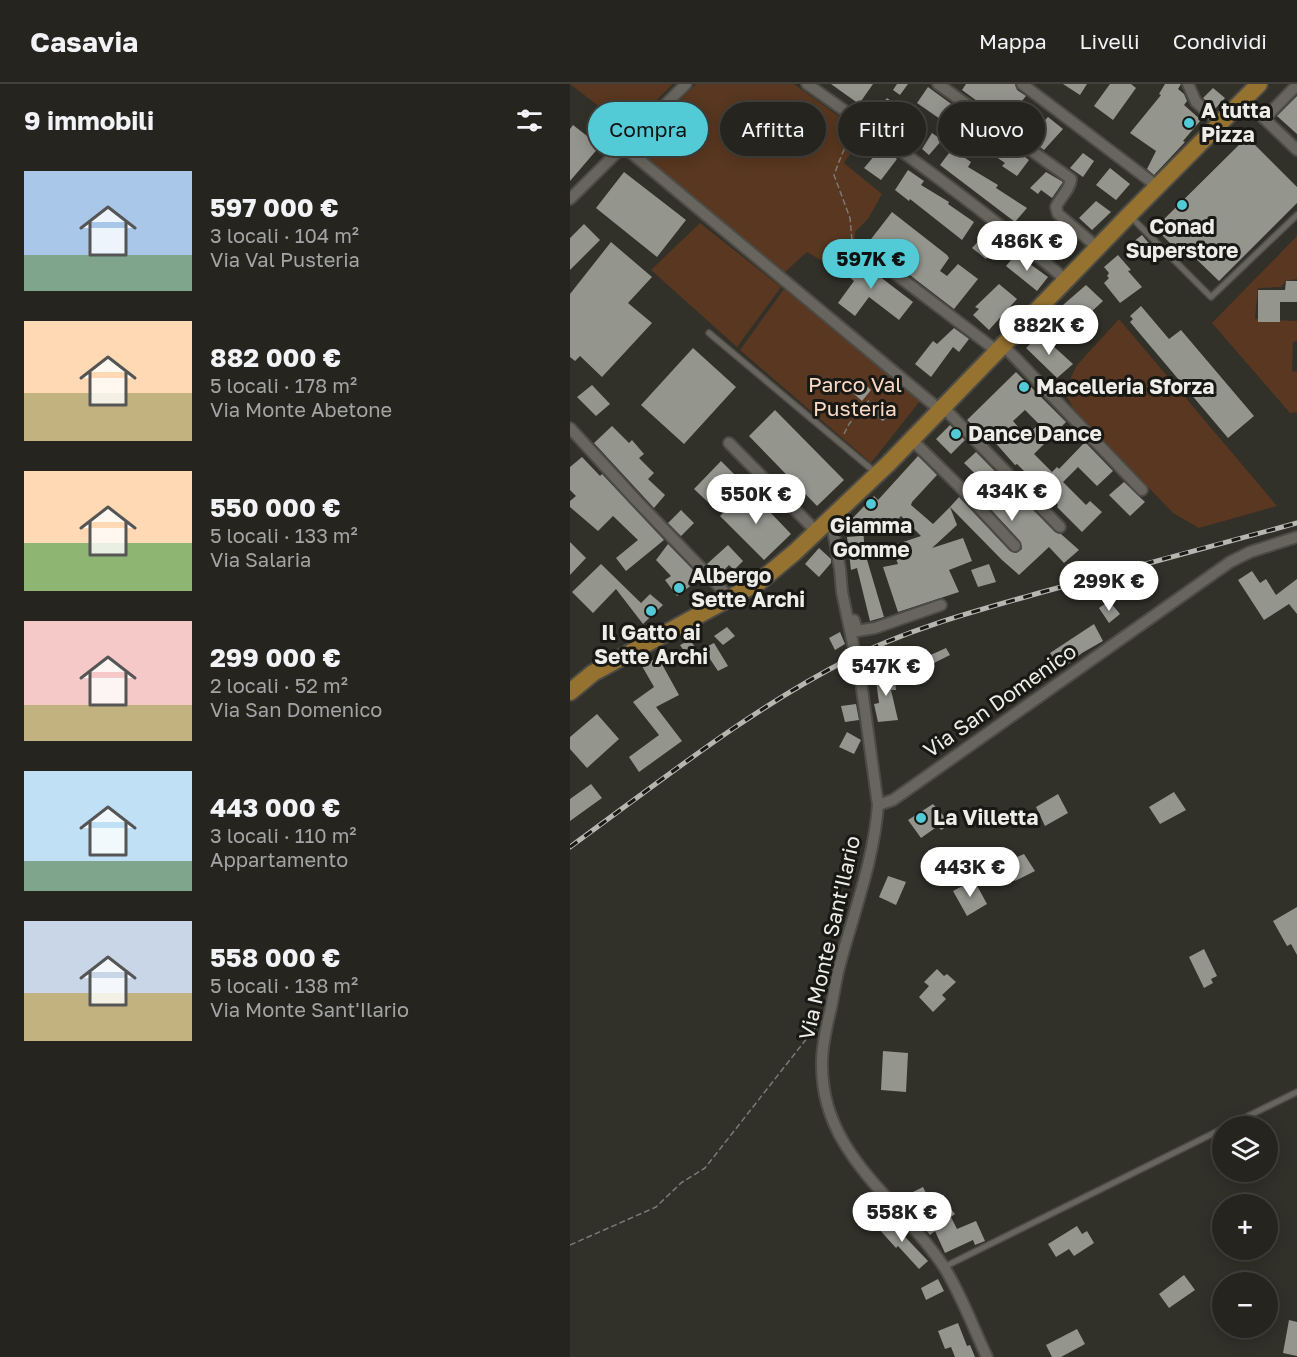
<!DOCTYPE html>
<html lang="it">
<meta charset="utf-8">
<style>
:root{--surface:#25241f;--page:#31302c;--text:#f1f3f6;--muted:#a3a4a4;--line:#42413d;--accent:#52cbd7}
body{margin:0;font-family:"Golos Text",sans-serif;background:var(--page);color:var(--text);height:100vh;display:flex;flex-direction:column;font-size:22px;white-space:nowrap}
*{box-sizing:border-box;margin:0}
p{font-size:20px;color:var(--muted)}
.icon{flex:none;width:33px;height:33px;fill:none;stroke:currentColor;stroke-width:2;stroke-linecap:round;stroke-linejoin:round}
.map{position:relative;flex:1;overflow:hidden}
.sheet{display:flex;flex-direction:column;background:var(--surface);width:570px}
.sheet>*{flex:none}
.banner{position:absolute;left:18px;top:18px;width:570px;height:54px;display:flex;gap:12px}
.fabs{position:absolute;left:642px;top:1032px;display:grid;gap:12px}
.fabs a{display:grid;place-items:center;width:66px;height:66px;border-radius:50%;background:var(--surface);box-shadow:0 3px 15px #0003,0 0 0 2px var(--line);font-size:30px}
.price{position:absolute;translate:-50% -51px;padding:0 14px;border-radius:21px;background:#fff;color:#222;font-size:20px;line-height:39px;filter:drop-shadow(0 2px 3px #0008)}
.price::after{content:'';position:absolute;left:50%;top:36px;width:18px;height:14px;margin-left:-9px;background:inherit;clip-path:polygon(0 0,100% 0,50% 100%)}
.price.current{background:var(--accent);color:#111}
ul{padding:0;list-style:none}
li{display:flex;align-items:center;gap:18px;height:150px;padding:0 24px}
li span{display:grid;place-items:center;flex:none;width:168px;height:120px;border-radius:0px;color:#555}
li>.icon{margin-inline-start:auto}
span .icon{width:72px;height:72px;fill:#fffc;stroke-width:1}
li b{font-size:26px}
h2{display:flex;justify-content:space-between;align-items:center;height:72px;padding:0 24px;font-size:26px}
.pill{padding:0 21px;border-radius:27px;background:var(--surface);box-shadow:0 3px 15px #0003,0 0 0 2px var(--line);font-size:21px;line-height:54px}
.pill.current{background:var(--accent);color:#111}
header{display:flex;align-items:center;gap:36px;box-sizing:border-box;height:84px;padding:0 30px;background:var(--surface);border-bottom:2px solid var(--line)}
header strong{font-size:28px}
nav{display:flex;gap:33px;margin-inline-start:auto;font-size:21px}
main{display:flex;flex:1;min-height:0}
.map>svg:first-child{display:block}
.green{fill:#593720}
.building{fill:#94968e;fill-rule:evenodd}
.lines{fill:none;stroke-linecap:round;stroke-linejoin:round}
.lane-casing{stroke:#4c4b45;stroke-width:8}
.street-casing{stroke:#4c4b45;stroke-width:14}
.primary-casing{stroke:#4c4b45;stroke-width:20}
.path{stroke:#7b7a74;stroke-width:1.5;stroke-dasharray:6 3;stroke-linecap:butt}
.lane{stroke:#67655d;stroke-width:5}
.street{stroke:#67655d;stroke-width:10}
.primary{stroke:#967230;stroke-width:16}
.rail-casing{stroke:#b7b6b1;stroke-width:5}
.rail{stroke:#181815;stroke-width:3;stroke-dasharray:9;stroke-linecap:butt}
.poi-dot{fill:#52cbd7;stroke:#181815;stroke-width:2}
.labels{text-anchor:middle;stroke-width:6;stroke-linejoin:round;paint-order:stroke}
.poi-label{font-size:21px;font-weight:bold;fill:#eeede9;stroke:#181815;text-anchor:start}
.park-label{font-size:21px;fill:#f9d8c4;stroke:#181815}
.street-label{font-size:21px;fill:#eeede9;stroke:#181815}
</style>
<header>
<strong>Casavia</strong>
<nav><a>Mappa</a><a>Livelli</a><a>Condividi</a></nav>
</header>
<main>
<section class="sheet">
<h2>9 immobili<svg class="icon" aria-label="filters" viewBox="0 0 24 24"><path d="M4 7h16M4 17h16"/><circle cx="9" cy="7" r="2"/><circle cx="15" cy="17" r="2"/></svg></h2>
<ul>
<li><span style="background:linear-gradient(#a9c7e8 70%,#7fa58c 0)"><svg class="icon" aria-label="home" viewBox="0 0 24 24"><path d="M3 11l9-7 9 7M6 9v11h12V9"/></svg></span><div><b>597 000 €</b><p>3 locali · 104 m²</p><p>Via Val Pusteria</p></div></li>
<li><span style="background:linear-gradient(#ffd9b3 60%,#c2b280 0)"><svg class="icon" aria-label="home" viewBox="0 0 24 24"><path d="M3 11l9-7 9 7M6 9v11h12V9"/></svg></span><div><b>882 000 €</b><p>5 locali · 178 m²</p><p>Via Monte Abetone</p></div></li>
<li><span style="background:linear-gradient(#ffd9b3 60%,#8fb573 0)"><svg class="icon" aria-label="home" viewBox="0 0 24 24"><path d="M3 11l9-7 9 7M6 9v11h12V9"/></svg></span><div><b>550 000 €</b><p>5 locali · 133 m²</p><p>Via Salaria</p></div></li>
<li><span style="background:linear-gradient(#f6c9c9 70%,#c2b280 0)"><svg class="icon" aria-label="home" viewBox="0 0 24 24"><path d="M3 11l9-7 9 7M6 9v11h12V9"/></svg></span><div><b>299 000 €</b><p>2 locali · 52 m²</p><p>Via San Domenico</p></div></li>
<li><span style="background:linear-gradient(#bfe0f5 75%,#7fa58c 0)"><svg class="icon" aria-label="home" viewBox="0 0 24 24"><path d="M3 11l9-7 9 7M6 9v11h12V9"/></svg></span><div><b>443 000 €</b><p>3 locali · 110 m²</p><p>Appartamento</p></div></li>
<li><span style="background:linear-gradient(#c9d6e8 60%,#c2b280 0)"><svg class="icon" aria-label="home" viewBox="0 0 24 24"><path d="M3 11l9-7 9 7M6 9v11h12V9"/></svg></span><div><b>558 000 €</b><p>5 locali · 138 m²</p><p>Via Monte Sant'Ilario</p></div></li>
</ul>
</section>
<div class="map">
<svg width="727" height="1273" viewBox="0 0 727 1273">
<rect width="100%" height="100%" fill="#313029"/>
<path class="green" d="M0 0H103L58 45Z
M126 0H224L293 50 274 79 312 110 298 135 285 148V161L276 163 262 183 237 168 214 189 66 65 69 58Z
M130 139 211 203 167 263 81 186Z
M727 152V195L716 197 711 203 688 204 685 235 727 237V257L723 258 722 287 727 288V328L720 329 642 239Z
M214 205 350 317 301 379 170 266Z
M549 235 707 422 629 444 603 429 505 327 494 308 507 281Z"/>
<path class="building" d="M261 0H303L289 20Z
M327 0H338L330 11 323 6Z
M396 0H445L447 6 456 12 447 23 471 40 478 33 493 45 474 66 392 6Z
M493 0H517L510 11Z
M540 0H561L566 4 543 36 524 22Z
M595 0H611L608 5 614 10 617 17 614 21 631 36 613 57 615 58 584 91 577 85 586 67 560 49 591 11 589 10Z
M358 3 395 30 383 44 347 19Z
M643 4 655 14 645 25 633 14Z
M727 12V50L707 32Z
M317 14 327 21 325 24 334 30 323 44 305 31Z
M403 36 417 47 418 45 459 76 447 92 432 82 435 79 393 50Z
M3 41 30 62 0 97V45Z
M362 49 372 56 359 71 352 65Z
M677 53 727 103V119L649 197 621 170 616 175 585 144Z
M311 64 327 75 311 96 294 84Z
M382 65 401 78 398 83 428 101 426 104 457 124 445 138 370 81Z
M513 69 524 77 513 93 500 84Z
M540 84 560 100 546 116 526 101Z
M338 86 354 97 351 101 379 118 378 120 404 138 392 156 340 115 339 117 325 106Z
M54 88 116 136 87 173 26 124Z
M476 88 493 98 482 114 471 106 468 110 460 104Z
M526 117 541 128 522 146 509 134Z
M322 128 377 171 379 174 370 187 377 192 388 180 408 195 384 225 298 159Z
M14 140 30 156 0 186V154Z
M491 142 502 152 485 170 473 159Z
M417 148 430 157 416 175 402 164Z
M572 151 587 169 578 177 563 158Z
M41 158 82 193 58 219 82 239 32 293 10 272 5 277 0 273V210Z
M286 169 311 189 309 192 343 218 329 236 299 213 285 232 268 219 284 197 271 186Z
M446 170 478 193 467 207 436 182Z
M548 171 561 186 558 187 572 203 550 219 534 199 539 194 537 192 539 189 534 183Z
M716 197H727V218H710V238H688V206H715Z
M429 200 447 215 419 246 403 231 409 225 405 223Z
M516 201 533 217 495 252 478 234Z
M571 222 599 255 611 246 684 332 658 354 560 238 563 235 560 232Z
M384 244 399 255 389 268 383 263 361 293 345 280 363 257 367 260Z
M470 250 503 280 487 294 456 264Z
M123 264 166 303 114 360 71 321Z
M446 288 496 338 464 370 482 388 487 383 489 385 515 358 543 387 527 402 508 383 493 398 516 421 520 417 532 428 512 448 487 423 488 421 447 380 445 381 422 355 419 357 397 336ZM455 326 469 340 456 352 443 337Z
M292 298 301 306 292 317 283 309Z
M22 301 40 320 26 332 7 313Z
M310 318 322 327 313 337 302 329Z
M205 326 274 396 247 422 179 352Z
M380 341 395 356 381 370 366 355Z
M42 342 59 359 62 356 74 370 69 374 84 389 78 395 95 411 84 424 24 359Z
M406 368 485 448 491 450 509 466 494 479 479 463 449 491 432 476 380 423 389 413 440 467 446 469 452 465 450 457 413 417 423 407 394 379Z
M348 372 367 391 342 418 341 421 363 440 380 423 387 441 362 464 393 454 402 477 379 486 389 508 328 528 313 483 328 480 321 462 351 452 331 432 315 450 302 437 293 445 295 469 314 533 300 537 287 484 281 486 279 469 277 453 290 452 277 440 304 412 308 416Z
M12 373 30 392 32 390 94 456 56 487 46 474 68 456 43 432 28 447 0 423V417L6 412 0 406V383Z
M151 377 167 393 141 421 124 405Z
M554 398 575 418 560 432 539 411Z
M178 405 221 450 194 476 150 432Z
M111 426 124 439 111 452 98 439Z
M0 458 16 474 0 491Z
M98 460 131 494 107 512 95 496 101 492 86 476Z
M158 461 173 477 164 486 159 481 149 491 137 480Z
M249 464 261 475V479L249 493 235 480Z
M31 480 71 519 80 510 93 521 73 540 46 505 23 529 2 508Z
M419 480 426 498 408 503 401 486Z
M682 487 690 499 696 495 706 511 727 495V530L719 520 694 536 668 496Z
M539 517 550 530 539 539 529 524Z
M524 540 533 557 512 569 492 585 480 569Z
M157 543 165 552 153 561 144 552Z
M270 548 275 560 265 566 259 554Z
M120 556 128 567 144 559 158 582 148 587 138 572 123 580 110 561Z
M376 564 380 571 358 582 361 588 348 593 345 582H341L340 573 352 570 354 574Z
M88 573 109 611 86 623 112 657 69 688 59 673 89 651 63 618 84 603 72 582Z
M324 586 326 606H321L328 636 308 638 304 620 309 619 305 589Z
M286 620 289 636 275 638 271 622Z
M27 630 49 655 17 684 0 665V653Z
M277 648 291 656 284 670 269 663Z
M21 700 32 714 0 737V715Z
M604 708 616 726 590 740 579 723Z
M488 710 498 729 475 742 466 723Z
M363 720 381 740 371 746 368 742 351 754 338 736Z
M454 770 465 787 445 797 434 779Z
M318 792 336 798 326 821 309 813Z
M404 796 417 820 397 832 383 807Z
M727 823V871L721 860 717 862 703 837Z
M634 865 647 892 641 895 643 899 634 904 619 873Z
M367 885 374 892 377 890 386 898 372 911 376 915 363 928 349 913 359 902 354 898Z
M313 967 338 969 336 1008 311 1006Z
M353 1103 358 1113 338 1123 333 1113Z
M374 1117 385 1130 381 1133 387 1145 406 1137 415 1157 405 1161 403 1156 375 1169 365 1147 360 1151 349 1138Z
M318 1135 358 1177 349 1185 328 1162 326 1164 308 1144Z
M507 1142 512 1150 517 1147 524 1159 504 1172 499 1165 486 1173 478 1160Z
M614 1191 625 1206 599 1224 589 1210Z
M368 1195 374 1207 356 1216 351 1204Z
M719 1236 727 1238V1272L713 1269Z
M388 1239 397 1262 400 1261 405 1273H385L381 1263 375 1265 368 1247Z
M507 1245 515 1260 491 1273H482L476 1261Z"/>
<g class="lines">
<g class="lane-casing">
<path id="lane" d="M561 133 641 213 727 131
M139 249 306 389
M658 1042 727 1008
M374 1183 652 1045"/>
</g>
<g class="street-casing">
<path id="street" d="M237 0C325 62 414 125 496 196
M368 0 501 95C500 106 491 112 486 123L488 130 527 163
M452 0 587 102
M618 0 626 18 650 39
M674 15 727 66
M695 34 727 1
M53 62 370 326
M0 115 116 0
M291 164 427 267
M433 261 572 406
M373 323 490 443
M0 344 66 416 160 514
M341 355 389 402 445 462
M159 359 247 448
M261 435 270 485 272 508 291 598 308 721C304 775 284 828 270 880 266 894 264 909 261 924 257 941 252 960 252 978 250 1070 329 1114 374 1183 391 1210 403 1243 417 1273
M284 536 287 547 305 544 371 521
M308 721 323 716 660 478 680 468 727 453"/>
</g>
<g class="primary-casing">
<path id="primary" d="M0 608 23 589 189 498 225 468 319 379 559 131 689 0"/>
</g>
<path class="path" d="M282 156 280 134 264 91 272 70 283 48
M274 350 279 340 301 314
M0 1161 86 1123 111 1099 135 1084 245 944"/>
<use href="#lane" class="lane"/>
<use href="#street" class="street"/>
<use href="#primary" class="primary"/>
<g class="rail-casing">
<path id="rail" d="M0 763C91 697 180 625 281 574 341 544 406 527 469 509 555 485 641 462 727 439"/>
</g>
<use href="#rail" class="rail"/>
</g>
<g class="poi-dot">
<circle cx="619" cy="39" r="6"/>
<circle cx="612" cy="121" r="6"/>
<circle cx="454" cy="303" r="6"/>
<circle cx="386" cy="350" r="6"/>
<circle cx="301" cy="420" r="6"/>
<circle cx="109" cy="504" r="6"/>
<circle cx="81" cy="527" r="6"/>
<circle cx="351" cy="734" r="6"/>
</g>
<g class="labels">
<g class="poi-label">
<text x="631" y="34">A tutta<tspan x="631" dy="24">Pizza</tspan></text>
<text x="612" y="150" text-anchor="middle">Conad<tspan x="612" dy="24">Superstore</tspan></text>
<text x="466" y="310">Macelleria Sforza</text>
<text x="398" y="357">Dance Dance</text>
<text x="301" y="449" text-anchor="middle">Giamma<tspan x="301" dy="24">Gomme</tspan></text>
<text x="121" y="499">Albergo<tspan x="121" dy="24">Sette Archi</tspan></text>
<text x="81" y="556" text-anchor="middle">Il Gatto ai<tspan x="81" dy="24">Sette Archi</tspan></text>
<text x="363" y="741">La Villetta</text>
</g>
<g class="park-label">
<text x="285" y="308">Parco Val<tspan x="285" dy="24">Pusteria</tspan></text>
</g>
<g class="street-label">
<text transform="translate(430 617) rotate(-35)" y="7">Via San Domenico</text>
<text transform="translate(260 854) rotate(-77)" y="7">Via Monte Sant'Ilario</text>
</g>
</g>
</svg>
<div class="fabs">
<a><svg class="icon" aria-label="layers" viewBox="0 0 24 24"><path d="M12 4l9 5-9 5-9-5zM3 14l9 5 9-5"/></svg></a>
<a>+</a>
<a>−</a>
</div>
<b class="price" style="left:457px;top:188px">486K €</b>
<b class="price current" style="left:301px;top:206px">597K €</b>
<b class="price" style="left:479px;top:272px">882K €</b>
<b class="price" style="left:442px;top:438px">434K €</b>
<b class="price" style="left:186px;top:441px">550K €</b>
<b class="price" style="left:539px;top:528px">299K €</b>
<b class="price" style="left:316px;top:613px">547K €</b>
<b class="price" style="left:400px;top:814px">443K €</b>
<b class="price" style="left:332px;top:1159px">558K €</b>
<div class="banner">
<a class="pill current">Compra</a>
<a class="pill">Affitta</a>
<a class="pill">Filtri</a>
<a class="pill">Nuovo</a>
</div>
</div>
</main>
